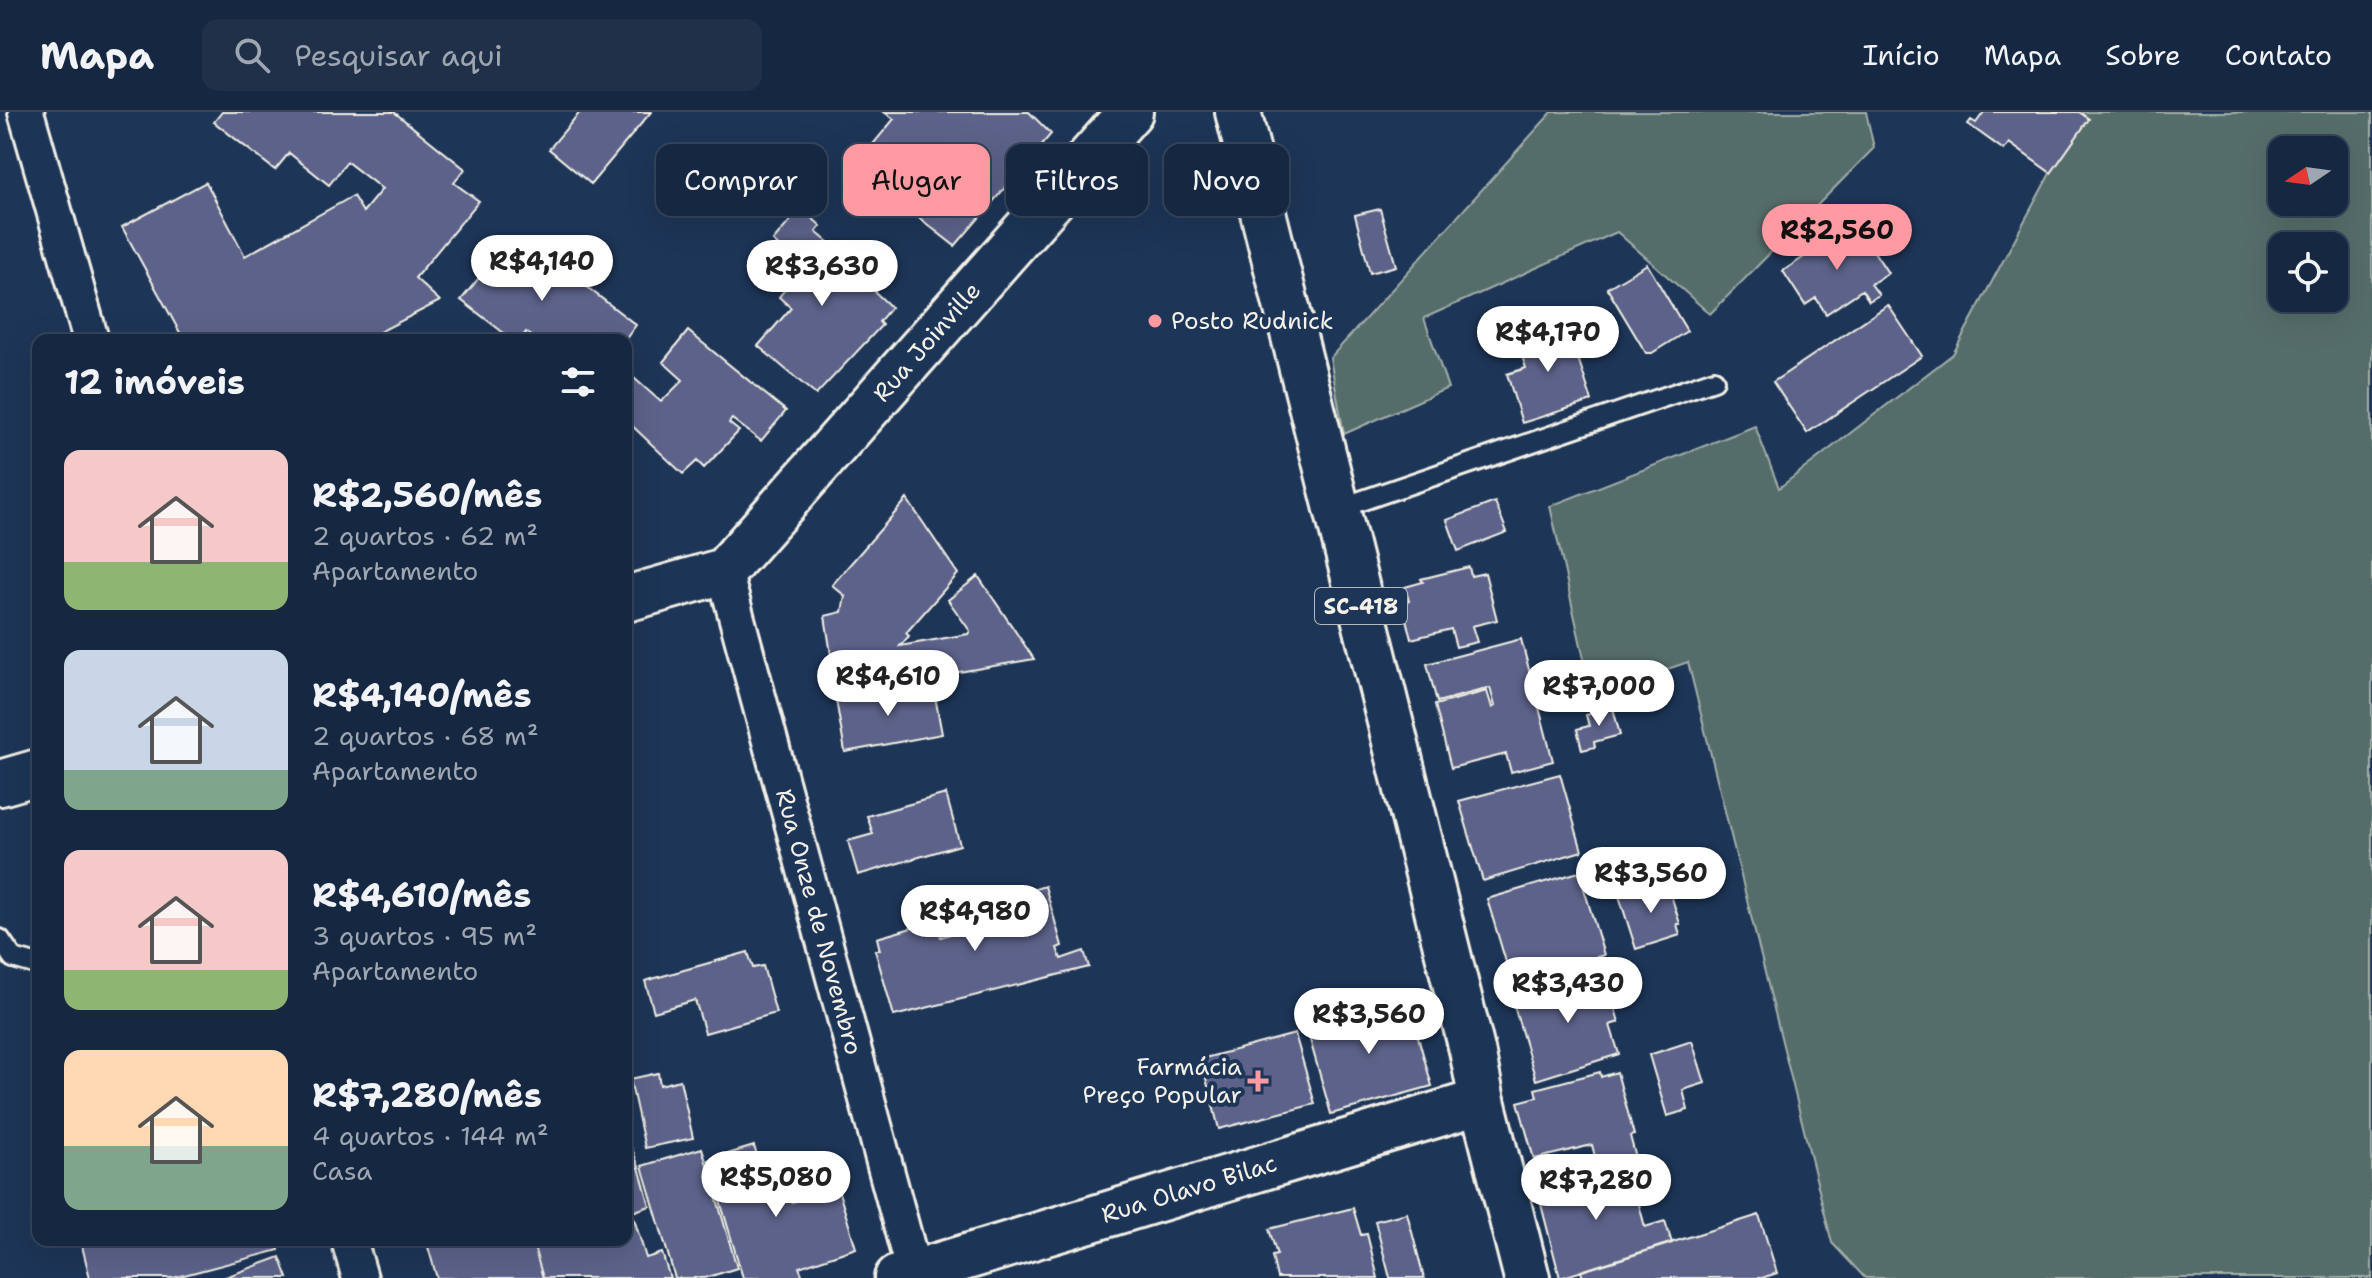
<!DOCTYPE html>
<html lang="pt">
<meta charset="utf-8">
<style>
:root{--surface:#162841;--page:#1f3048;--text:#f1f3f6;--muted:#9ea6b1;--line:#35445a;--accent:#ff9aa2}
body{margin:0;font-family:"Shantell Sans",sans-serif;background:var(--page);color:var(--text);height:100vh;display:flex;flex-direction:column;font-size:30px;white-space:nowrap}
*{box-sizing:border-box;margin:0}
p{font-size:26px;color:var(--muted)}
.icon{flex:none;width:44px;height:44px;fill:none;stroke:currentColor;stroke-width:2;stroke-linecap:round;stroke-linejoin:round}
.map{position:relative;flex:1;overflow:hidden}
.panel{position:absolute;left:32px;top:222px;width:600px;height:912px;display:flex;flex-direction:column;background:var(--surface);border-radius:16px;box-shadow:0 8px 32px #0002,0 0 0 2px var(--line)}
.panel>*{flex:none}
.banner{position:absolute;left:656px;top:32px;width:760px;height:72px;display:flex;gap:16px}
.needle{width:52px;rotate:257deg}
.fabs{position:absolute;left:2268px;top:24px;display:grid;gap:16px}
.fabs a{display:grid;place-items:center;width:80px;height:80px;border-radius:16px;background:var(--surface);box-shadow:0 8px 32px #0002,0 0 0 2px var(--line);font-size:40px}
.price{position:absolute;translate:-50% -68px;padding:0 18px;border-radius:28px;background:#fff;color:#222;font-size:26px;line-height:52px;filter:drop-shadow(0 2px 4px #0008)}
.price::after{content:'';position:absolute;left:50%;top:48px;width:24px;height:18px;margin-left:-12px;background:inherit;clip-path:polygon(0 0,100% 0,50% 100%)}
.price.on{background:var(--accent);color:#111}
ul{padding:0;list-style:none}
li{display:flex;align-items:center;gap:24px;height:200px;padding:0 32px}
li span{display:grid;place-items:center;flex:none;width:224px;height:160px;border-radius:16px;color:#555}
li>.icon{margin-inline-start:auto}
span .icon{width:96px;height:96px;fill:#fffc;stroke-width:1}
li b{font-size:34px}
h2{display:flex;justify-content:space-between;align-items:center;height:96px;padding:0 32px;font-size:34px}
.chip{padding:0 28px;border-radius:16px;background:var(--surface);box-shadow:0 8px 32px #0002,0 0 0 2px var(--line);font-size:28px;line-height:72px}
.chip.on{background:var(--accent);color:#111}
header{display:flex;align-items:center;gap:48px;box-sizing:border-box;height:112px;padding:0 40px;background:var(--surface);border-bottom:2px solid var(--line)}
header strong{font-size:38px}
nav{display:flex;gap:44px;margin-inline-start:auto;font-size:28px}
.search{width:560px;height:72px;background:var(--page);display:flex;align-items:center;gap:20px;box-sizing:border-box;padding:0 28px;border-radius:16px;color:var(--muted);font-size:30px}
.map>svg:first-child{display:block}
.green{fill:#546d6a;stroke:#a4afa9;stroke-width:2;fill-rule:evenodd}
.building{fill:#5b6289;stroke:#f4f1e8;stroke-width:2}
.lines{fill:none;stroke-linecap:round;stroke-linejoin:round}
.lane-casing{stroke:#f4f1e8;stroke-width:24}
.street-casing{stroke:#f4f1e8;stroke-width:40}
.secondary-casing{stroke:#f4f1e8;stroke-width:50}
.primary-casing{stroke:#f4f1e8;stroke-width:50}
.lane{stroke:#1d3557;stroke-width:18}
.street{stroke:#1d3557;stroke-width:34}
.secondary{stroke:#1d3557;stroke-width:44}
.primary{stroke:#1d3557;stroke-width:44}
.poi-dot{fill:#ff9aa2;stroke:#1d3557;stroke-width:3}
.labels{text-anchor:middle;stroke-width:8;stroke-linejoin:round;paint-order:stroke}
.shield{fill:#1d3557;stroke:#b4b9bc;stroke-width:2}
.shield-label{font-size:22px;font-weight:bold;fill:#f4f1e8}
.poi-label{font-size:24px;fill:#f4f1e8;stroke:#1d3557;text-anchor:start}
.street-label{font-size:24px;fill:#f4f1e8;stroke:#1d3557}
</style>
<header>
<strong>Mapa</strong>
<div class="search"><svg class="icon" aria-label="search" viewBox="0 0 24 24"><circle cx="10" cy="10" r="6"/><path d="M15 15l6 6"/></svg>Pesquisar aqui</div>
<nav><a>Início</a><a>Mapa</a><a>Sobre</a><a>Contato</a></nav>
</header>
<div class="map">
<svg width="2372" height="1166" viewBox="0 0 2372 1166">
<rect width="100%" height="100%" fill="#1d3557"/>
<filter id="ink" filterUnits="userSpaceOnUse"><feTurbulence type="fractalNoise" baseFrequency=".0125" numOctaves="2"/><feDisplacementMap in="SourceGraphic" scale="16" xChannelSelector="R" yChannelSelector="G"/><feConvolveMatrix kernelMatrix="1 2 1 2 8 2 1 2 1" color-interpolation-filters="sRGB"/></filter>
<g filter="url(#ink)">
<path class="green" d="M1552 0H1866L1874 36 1710 202 1617 120 1424 206 1448 276 1344 322 1330 246Z
M2083 0H2372V1166H1865L1832 1131 1688 550 1592 583 1550 394 1755 314 1779 376 1953 242ZM2282 38H2334V90H2282ZM2282 134H2334V186H2282Z"/>
<path class="building" d="M222 0H394L465 57 454 71 479 89 415 166 440 189 364 228H184L122 115 206 70 245 144 353 84 363 100 382 77 347 50 329 73 289 41 275 58 214 10Z
M580 0H651L591 72 549 37Z
M884 0H1029L1051 22 955 134 854 55 894 7Z
M1984 0H2079L2089 7 2051 61 2009 31 2004 38 1968 12 1971 8 1976 11Z
M801 96 821 114 816 120 880 174 875 180 891 195 879 210 882 213 816 283 758 234 791 196 779 185 790 171 785 167 802 148 796 143 793 147 773 129Z
M1380 97 1396 154 1370 161 1355 103Z
M1850 122 1854 129 1863 123 1888 161 1871 172 1879 183 1869 189 1862 178 1826 202 1816 186 1805 193 1783 159 1837 123 1840 128Z
M508 130 554 165 561 155 636 213 625 228H537L526 220 520 228H513L461 188Z
M1647 152 1687 219 1652 241H1646L1607 176Z
M1888 193 1922 244 1807 321 1773 270Z
M1566 209 1592 289 1522 311 1507 262 1526 256 1515 223Z
M688 219 786 299 761 329 732 307 729 311 739 319 704 356 697 349 683 362 626 308V259L661 290 683 268 663 250Z
M907 387 958 462 906 521 909 524 900 534 968 522 970 519 948 488 978 464 1034 547 837 581 825 504 842 500 845 484 832 473Z
M1495 390 1507 420 1458 439 1447 408Z
M1469 455 1471 464 1485 461 1497 508 1472 514 1477 530 1456 535 1451 517 1411 527 1402 491 1409 489 1405 475 1423 470 1421 467Z
M1521 527 1553 649 1511 660 1506 642 1451 656 1435 593 1487 579 1492 596 1495 594 1490 576 1437 590 1427 552Z
M911 575 912 582 934 579 942 622 845 640 836 588Z
M1613 596 1620 623 1594 630 1595 635 1582 638 1577 617 1589 614 1586 603Z
M1560 662 1582 739 1483 769 1459 689Z
M946 682 960 733 858 763 848 729 873 722 867 704Z
M1579 760 1604 843 1512 870 1487 787Z
M1667 770 1680 812H1677L1680 823 1636 837 1619 784Z
M1045 774 1062 834 1057 836 1061 847 1084 839 1089 855 894 904 875 838H880L877 826 936 809 941 825 972 815 965 789 989 782 992 790Z
M748 840 753 856 763 854 776 901 705 921 695 888 654 900 645 869Z
M1604 859 1619 910 1610 913 1619 942 1536 968 1512 887Z
M1407 886 1432 974 1331 1002 1306 914Z
M1295 922 1315 992 1219 1017 1201 947Z
M1692 929 1705 971 1683 978 1688 998 1667 1004 1649 943Z
M1600 960 1601 965 1617 960 1634 1023 1630 1024 1636 1046 1598 1056 1592 1033 1534 1047 1518 990 1537 985 1535 977Z
M658 961 660 973 680 968 693 1026 645 1036 630 967Z
M626 1021 639 1055 626 1059Z
M754 1034 761 1056 781 1050 792 1090 838 1077 856 1136 799 1155 803 1165 800 1166H743L708 1048Z
M702 1036 737 1156 705 1166H675L642 1054Z
M639 1055 650 1094 632 1100 646 1146 662 1141 670 1166H543L532 1128H626V1059Z
M1591 1058 1595 1071 1631 1062 1645 1115 1665 1109 1672 1131 1560 1166 1536 1073Z
M1353 1096 1361 1123 1367 1122 1378 1166H1277L1272 1144 1277 1143 1269 1117Z
M1407 1101 1424 1166H1390L1375 1109Z
M1759 1103 1777 1161 1762 1166H1583L1581 1159Z
M90 1128H277L279 1138 173 1166H90L81 1130Z
M426 1128H532L543 1166H437Z
M280 1145 288 1166H223Z"/>
<g class="lines">
<g class="lane-casing">
<path id="lane" d="M1337 397 1714 268
M0 827 13 846 38 853"/>
</g>
<g class="street-casing">
<path id="street" d="M26 0 91 228
M724 459 914 1161
M349 1128 360 1166"/>
</g>
<g class="secondary-casing">
<path id="secondary" d="M1482 989 1527 1166"/>
</g>
<g class="primary-casing">
<path id="primary" d="M626 487 724 459 1130 0
M0 671 38 660
M897 1166 1482 989 1472 938 1238 0"/>
</g>
<use href="#lane" class="lane"/>
<use href="#street" class="street"/>
<use href="#secondary" class="secondary"/>
<use href="#primary" class="primary"/>
</g>
</g>
<g class="poi-dot">
<circle cx="1155" cy="209" r="8"/>
<path d="M1254 957h8v8h8v8h-8v8h-8v-8h-8v-8h8z"/>
</g>
<g class="labels">
<rect class="shield" x="1315" y="476" width="92" height="36" rx="6"/>
<g class="shield-label">
<text x="1361" y="502">SC-418</text>
</g>
<g class="poi-label">
<text x="1171" y="217">Posto Rudnick</text>
<text x="1242" y="963" text-anchor="end">Farmácia<tspan x="1242" dy="28">Preço Popular</tspan></text>
</g>
<g class="street-label">
<text transform="translate(927 230) rotate(-49)" y="8">Rua Joinville</text>
<text transform="translate(819 810) rotate(75)" y="8">Rua Onze de Novembro</text>
<text transform="translate(1189 1077) rotate(-17)" y="8">Rua Olavo Bilac</text>
</g>
</g>
</svg>
<div class="fabs">
<a><svg class="needle" viewBox="-14 -14 28 28"><path d="M0-13l5 13h-10z" fill="#e53935"/><path d="M0 13l5-13h-10z" fill="#9ea6b1"/></svg></a>
<a><svg class="icon" aria-label="locate" viewBox="0 0 24 24"><circle cx="12" cy="12" r="6"/><path d="M12 2v4M12 18v4M2 12h4M18 12h4"/></svg></a>
</div>
<b class="price on" style="left:1837px;top:160px">R$2,560</b>
<b class="price" style="left:542px;top:191px">R$4,140</b>
<b class="price" style="left:822px;top:196px">R$3,630</b>
<b class="price" style="left:1548px;top:262px">R$4,170</b>
<b class="price" style="left:888px;top:606px">R$4,610</b>
<b class="price" style="left:1599px;top:616px">R$7,000</b>
<b class="price" style="left:1651px;top:803px">R$3,560</b>
<b class="price" style="left:975px;top:841px">R$4,980</b>
<b class="price" style="left:1568px;top:913px">R$3,430</b>
<b class="price" style="left:1369px;top:944px">R$3,560</b>
<b class="price" style="left:776px;top:1107px">R$5,080</b>
<b class="price" style="left:1596px;top:1110px">R$7,280</b>
<div class="banner">
<a class="chip">Comprar</a>
<a class="chip on">Alugar</a>
<a class="chip">Filtros</a>
<a class="chip">Novo</a>
</div>
<section class="panel">
<h2>12 imóveis<svg class="icon" aria-label="filters" viewBox="0 0 24 24"><path d="M4 7h16M4 17h16"/><circle cx="9" cy="7" r="2"/><circle cx="15" cy="17" r="2"/></svg></h2>
<ul>
<li><span style="background:linear-gradient(#f6c9c9 70%,#8fb573 0)"><svg class="icon" aria-label="home" viewBox="0 0 24 24"><path d="M3 11l9-7 9 7M6 9v11h12V9"/></svg></span><div><b>R$2,560/mês</b><p>2 quartos · 62 m²</p><p>Apartamento</p></div></li>
<li><span style="background:linear-gradient(#c9d6e8 75%,#7fa58c 0)"><svg class="icon" aria-label="home" viewBox="0 0 24 24"><path d="M3 11l9-7 9 7M6 9v11h12V9"/></svg></span><div><b>R$4,140/mês</b><p>2 quartos · 68 m²</p><p>Apartamento</p></div></li>
<li><span style="background:linear-gradient(#f6c9c9 75%,#8fb573 0)"><svg class="icon" aria-label="home" viewBox="0 0 24 24"><path d="M3 11l9-7 9 7M6 9v11h12V9"/></svg></span><div><b>R$4,610/mês</b><p>3 quartos · 95 m²</p><p>Apartamento</p></div></li>
<li><span style="background:linear-gradient(#ffd9b3 60%,#7fa58c 0)"><svg class="icon" aria-label="home" viewBox="0 0 24 24"><path d="M3 11l9-7 9 7M6 9v11h12V9"/></svg></span><div><b>R$7,280/mês</b><p>4 quartos · 144 m²</p><p>Casa</p></div></li>
</ul>
</section>
</div>
